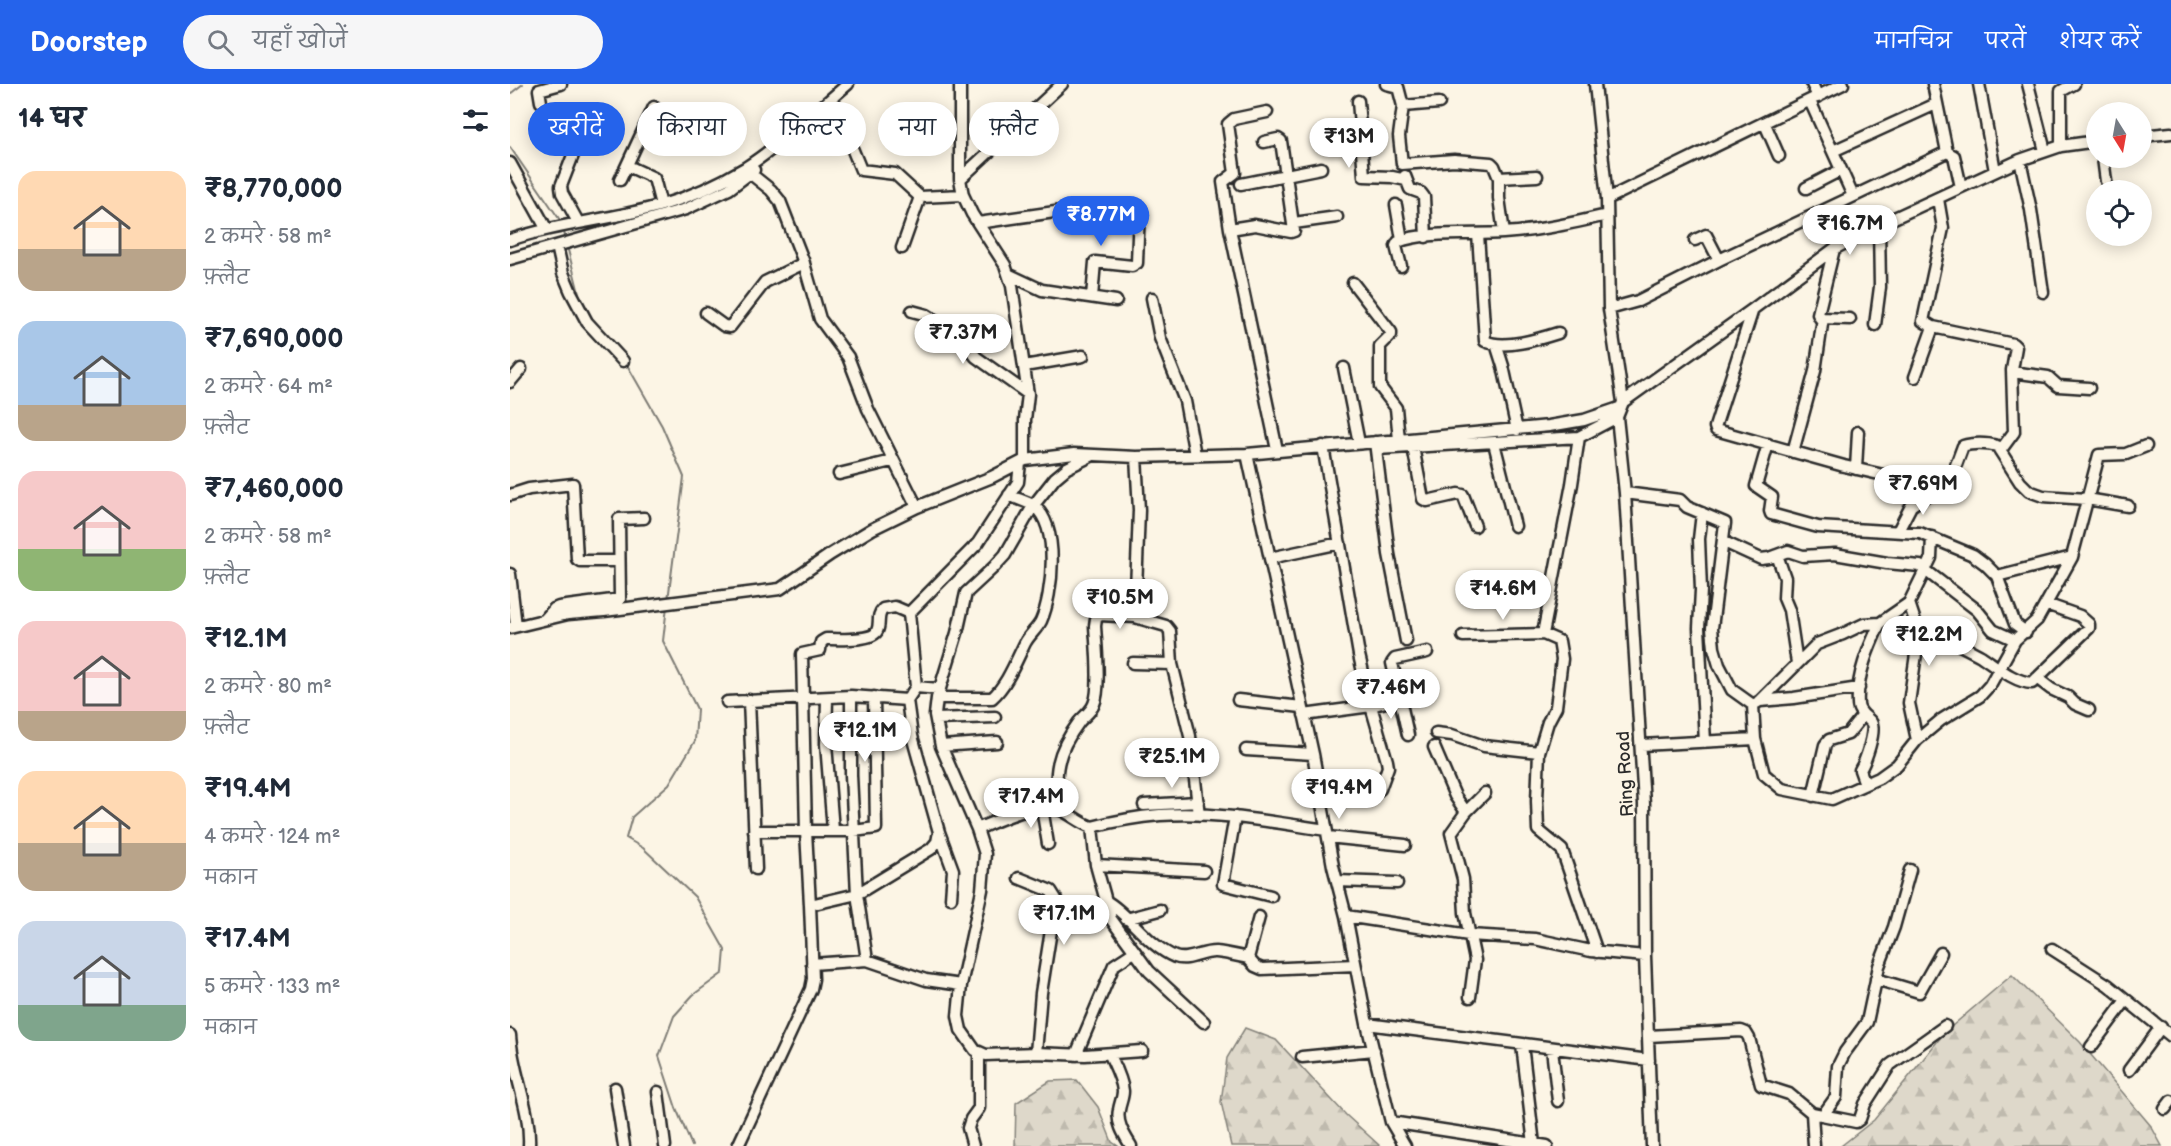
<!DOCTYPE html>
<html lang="hi">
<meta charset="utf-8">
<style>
:root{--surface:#fff;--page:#f6f6f7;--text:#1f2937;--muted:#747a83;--accent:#2563eb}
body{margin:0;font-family:"Balsamiq Sans","Playpen Sans Deva",sans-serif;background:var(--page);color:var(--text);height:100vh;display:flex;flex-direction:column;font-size:22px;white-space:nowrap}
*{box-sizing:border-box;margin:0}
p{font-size:20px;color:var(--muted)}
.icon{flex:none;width:33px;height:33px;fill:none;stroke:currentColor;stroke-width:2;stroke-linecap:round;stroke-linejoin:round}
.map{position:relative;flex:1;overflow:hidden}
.panel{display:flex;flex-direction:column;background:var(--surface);width:510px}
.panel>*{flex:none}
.top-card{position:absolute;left:18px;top:18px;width:570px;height:54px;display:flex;gap:12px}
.needle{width:39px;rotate:169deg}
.buttons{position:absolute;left:1576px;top:18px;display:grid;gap:12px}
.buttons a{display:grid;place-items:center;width:66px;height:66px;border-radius:50%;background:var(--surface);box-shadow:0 3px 15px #0003;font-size:30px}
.price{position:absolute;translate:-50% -51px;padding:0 14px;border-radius:21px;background:#fff;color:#222;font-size:20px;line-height:39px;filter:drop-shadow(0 2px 3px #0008)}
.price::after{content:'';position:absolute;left:50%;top:36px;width:18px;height:14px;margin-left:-9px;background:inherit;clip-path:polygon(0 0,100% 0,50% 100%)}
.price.selected{background:var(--accent);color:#fff}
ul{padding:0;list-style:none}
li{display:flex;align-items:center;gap:18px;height:150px;padding:0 18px}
li span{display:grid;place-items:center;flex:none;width:168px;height:120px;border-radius:18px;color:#555}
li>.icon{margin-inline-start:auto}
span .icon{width:72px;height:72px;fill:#fffc;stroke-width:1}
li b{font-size:26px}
h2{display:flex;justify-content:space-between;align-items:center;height:72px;padding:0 18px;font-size:26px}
.pill{padding:0 21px;border-radius:27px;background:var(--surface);box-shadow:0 3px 15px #0003;font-size:21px;line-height:54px}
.pill.selected{background:var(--accent);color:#fff}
header{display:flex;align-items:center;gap:36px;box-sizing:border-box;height:84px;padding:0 30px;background:var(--accent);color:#fff}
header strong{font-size:28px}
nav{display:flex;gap:33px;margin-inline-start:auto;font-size:21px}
.search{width:420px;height:54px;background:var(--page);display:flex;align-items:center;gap:15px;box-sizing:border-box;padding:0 21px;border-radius:33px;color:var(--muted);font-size:22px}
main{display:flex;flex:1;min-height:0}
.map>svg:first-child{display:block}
.forest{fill:url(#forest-firs);stroke:#84827a;stroke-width:1.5}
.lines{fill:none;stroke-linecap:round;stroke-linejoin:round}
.stream{stroke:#7d7b74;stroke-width:2}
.minor-casing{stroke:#2b2b2b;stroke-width:15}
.minor{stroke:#fcf5e5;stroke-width:10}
.labels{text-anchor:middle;stroke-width:4.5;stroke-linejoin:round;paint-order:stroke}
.street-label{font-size:18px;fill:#2b2b2b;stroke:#fcf5e5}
</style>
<header>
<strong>Doorstep</strong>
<div class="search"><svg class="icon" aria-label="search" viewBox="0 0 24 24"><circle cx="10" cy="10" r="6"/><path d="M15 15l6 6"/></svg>यहाँ खोजें</div>
<nav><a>मानचित्र</a><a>परतें</a><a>शेयर करें</a></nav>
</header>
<main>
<section class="panel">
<h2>14 घर<svg class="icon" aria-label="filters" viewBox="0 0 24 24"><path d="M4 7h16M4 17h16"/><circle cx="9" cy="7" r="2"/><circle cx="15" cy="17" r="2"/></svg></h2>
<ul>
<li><span style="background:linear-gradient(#ffd9b3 65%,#b9a48a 0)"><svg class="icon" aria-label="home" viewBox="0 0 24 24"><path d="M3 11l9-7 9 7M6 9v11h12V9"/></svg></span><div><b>₹8,770,000</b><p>2 कमरे · 58 m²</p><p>फ़्लैट</p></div></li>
<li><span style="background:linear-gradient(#a9c7e8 70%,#b9a48a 0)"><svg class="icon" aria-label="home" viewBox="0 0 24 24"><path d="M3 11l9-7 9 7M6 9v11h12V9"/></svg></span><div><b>₹7,690,000</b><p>2 कमरे · 64 m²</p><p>फ़्लैट</p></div></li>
<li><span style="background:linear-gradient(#f6c9c9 65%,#8fb573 0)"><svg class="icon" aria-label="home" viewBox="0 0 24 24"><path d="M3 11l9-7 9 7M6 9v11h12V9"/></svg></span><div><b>₹7,460,000</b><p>2 कमरे · 58 m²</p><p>फ़्लैट</p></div></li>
<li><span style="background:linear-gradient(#f6c9c9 75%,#b9a48a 0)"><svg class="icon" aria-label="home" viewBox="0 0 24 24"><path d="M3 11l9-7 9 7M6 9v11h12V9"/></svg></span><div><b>₹12.1M</b><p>2 कमरे · 80 m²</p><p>फ़्लैट</p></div></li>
<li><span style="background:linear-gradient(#ffd9b3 60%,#b9a48a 0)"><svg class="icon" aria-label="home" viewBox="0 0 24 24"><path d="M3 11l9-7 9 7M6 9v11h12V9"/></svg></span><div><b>₹19.4M</b><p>4 कमरे · 124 m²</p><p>मकान</p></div></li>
<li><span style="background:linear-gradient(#c9d6e8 70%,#7fa58c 0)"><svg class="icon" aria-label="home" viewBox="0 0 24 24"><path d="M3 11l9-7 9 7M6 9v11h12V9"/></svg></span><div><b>₹17.4M</b><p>5 कमरे · 133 m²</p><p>मकान</p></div></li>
</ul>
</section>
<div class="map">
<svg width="1661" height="1062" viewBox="0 0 1661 1062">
<defs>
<pattern id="forest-firs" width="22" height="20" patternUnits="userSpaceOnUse" patternTransform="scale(1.5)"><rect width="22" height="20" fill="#ded8ca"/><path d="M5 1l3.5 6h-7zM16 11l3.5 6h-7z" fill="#bfbaae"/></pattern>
</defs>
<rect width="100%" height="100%" fill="#fcf5e5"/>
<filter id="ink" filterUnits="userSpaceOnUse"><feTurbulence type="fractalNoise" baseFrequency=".0167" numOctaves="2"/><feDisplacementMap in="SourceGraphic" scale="12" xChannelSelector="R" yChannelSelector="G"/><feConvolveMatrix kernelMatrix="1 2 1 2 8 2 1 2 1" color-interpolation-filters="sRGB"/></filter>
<g filter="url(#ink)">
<path class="forest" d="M1502 891 1570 958 1641 1042 1652 1062H1331L1364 1036 1435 948Z
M735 944 766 956 836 1031 870 1062H721L711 1018 717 974Z
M567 996 588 1023 602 1058 608 1062H505L506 1019 540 997Z"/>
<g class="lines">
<path class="stream" d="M0 10 13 0
M0 63 52 139
M53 144 56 156
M57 162 71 217
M116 279 152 342 174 393 158 516
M157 522 153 557 187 625 185 657 159 700 122 733 116 754 133 764 185 813 215 866 213 889 183 911 164 932 149 972 166 1024 182 1062"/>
<g class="minor-casing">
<path id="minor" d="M450 0V95L453 111 462 130 495 181 502 202 518 310 515 336V376
M876 0 888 3 893 22 889 52 892 80 944 76 981 79 984 82 989 94
M1085 0 1097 115 1099 225 1113 318
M1302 0 1308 13
M1423 0 1437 68 1444 72 1451 103
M1469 0 1485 87
M1518 0 1535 67
M848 17 854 92 882 93 896 96
M1300 17 1343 112
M31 18 29 6 51 0
M893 22 929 19
M302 30 323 50 342 64 351 86 385 90 410 113
M1255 40 1269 72
M1632 52 1661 49
M754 58 768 55 771 57 784 147 781 148 745 141 720 145 767 366
M67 61 51 102 52 109 68 138
M1551 62V7L1564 0
M1323 67 1426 20
M1593 74 1596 97
M1510 76 1521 126 1533 208
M0 79 36 144
M118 82 144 94 151 121
M241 90 261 106 270 117 293 176 310 235 338 273 358 325 407 423
M895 92 900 105 911 109 914 113 916 153
M450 95 552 0
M110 96 144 23
M731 100 811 84
M1296 104 1331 86
M1097 115 1333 0
M1428 115 1433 144 1413 237 1423 243 1503 260 1506 263 1502 286 1504 348 1490 367
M886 121 892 156
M468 139 566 125
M784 139 827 133
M720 145 713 98 725 89 718 40 724 35 757 28
M994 149 989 114V94L1027 92
M968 150 975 257C994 266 1029 255 1048 249
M0 156C49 139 102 136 152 121 180 113 210 99 235 84 272 60 305 28 338 0
M1185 156 1196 151 1209 176
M47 162 53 189 61 208 77 238 113 277
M392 164 410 113 453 111
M1324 165 1308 230 1310 234 1340 235
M0 175 176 125 219 105 244 86
M891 182 886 162 888 158C914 147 964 151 993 149 1029 147 1062 139 1097 131
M500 191 532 206 606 217
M843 199 881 248V251L870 262V303L886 324 889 356
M582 213 585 178 622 182 627 179 629 125
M642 214 650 254 675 317 685 371
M1099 225 1128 217 1209 176 1437 68
M1243 225 1205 343 1206 346 1334 382 1395 396 1432 408 1437 405 1453 362C1462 359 1477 359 1487 362L1510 398 1519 407 1533 412 1577 415 1618 422
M402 227 417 231 450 252 466 273 518 310
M196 229 214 242 220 243 255 198 294 179
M1365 241 1370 203 1369 141
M986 260 993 282 1007 346
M514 282 573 272
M834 284 849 359
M1502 288 1538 293 1548 302 1579 304
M1405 293 1423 243
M0 298 11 285
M865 358 879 470 896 557
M984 359 1005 442
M1258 360 1246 402 1262 413 1260 427 1261 430 1308 443 1410 449 1463 471 1475 480 1487 492 1562 473 1589 371 1616 370 1636 362
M903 363 913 415 917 417 948 410 953 411 965 442
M867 365 1069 353
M1283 368 1305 287 1313 234
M737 370 803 670 823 782 836 832 959 851 1025 855 1081 867 1135 872
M1346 385 1348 348
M329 390 382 377
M1115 409 1170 416 1177 423 1215 439 1202 544 1204 564 1209 581 1222 606 1243 621 1245 655
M0 411 19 405 63 400 67 475 70 477H109
M1192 429 1189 455 1191 506 1189 544 1195 658
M1388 447 1401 422 1424 406
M1214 458 1251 475 1259 474 1278 467 1293 472 1325 470 1377 479 1410 482 1467 526 1483 546 1505 556
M1267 471 1275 494 1274 514 1279 526 1287 579
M760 474 830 459
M0 490 6 542
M1487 492 1505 540 1516 548
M1399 519 1409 549 1399 619 1407 656
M625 533 629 426 626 373
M35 535 44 525 49 523 110 515 109 435 134 434
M0 544 58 530 94 527 270 505 321 470 362 445 407 423 482 393 515 376 564 370 626 373 737 370 1039 342 1074 336 1109 324
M953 552 1033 550
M1436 554C1448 560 1460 566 1471 572 1486 582 1504 598 1522 599L1579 544V540L1570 532 1536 520
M623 579 662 580
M1528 595 1541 605 1558 613 1565 620 1579 626
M406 603 429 605
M341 612V691L347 810 357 876
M317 614 316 660 323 746
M427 614H482C497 601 506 577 515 559 519 551 527 545 531 537 543 510 550 443 524 422 517 417 506 415 499 411
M239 616 246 785
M728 616 792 623
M1250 617 1284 614 1349 604
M217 618 341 612 397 616
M1243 621 1250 617 1307 560 1333 550 1354 540 1370 539 1399 519 1421 474 1422 453
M794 631 861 622 890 614
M426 635 485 633
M926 649 942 651 974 662 1029 668
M898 651 882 579 885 575 917 568
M1131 661 1245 655 1254 690 1272 705 1322 715 1369 694 1387 681 1407 656 1431 636 1470 612 1480 601 1505 556 1527 536 1562 473
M431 662 487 658
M924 663 945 712 956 728 941 749 953 795 955 829 965 876 960 913
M736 666 803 670
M1355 700 1350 686C1355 678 1367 646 1361 638 1356 632 1348 629 1348 620 1346 592 1359 563 1370 539
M810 707 829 706 865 709 870 705 878 683 877 677 861 622 849 571 813 362
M1303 712 1315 661 1319 656 1338 650 1353 631
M634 721 688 718
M532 724 538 760
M548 725C544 688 546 669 569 638 574 632 581 628 584 620 591 605 586 560 585 542L586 535 590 531 625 533 656 542 660 547 662 580 680 652 689 731
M956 728 975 709
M725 733 713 800 761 812
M467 745C487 737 527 717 549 725 561 730 570 739 582 743
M244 747H344L366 744 364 613
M429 748 443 786 441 814
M818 753 895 761
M586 781 694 787
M509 794 541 807 546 815 531 909 526 969
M827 797 887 799
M596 817C621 832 637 861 665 873 679 878 692 867 706 868 717 869 728 872 738 874L749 833
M300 821 296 747 292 570 310 566 311 558 316 555C326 555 363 557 367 547 371 539 366 532 373 525L385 523 399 529
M836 832 857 940 881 1038 1037 1062
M616 835 650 826
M1542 865 1598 901 1661 952
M1087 868 1052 766 1028 746 1027 717 1029 668 1038 638 1046 623 1052 575 1049 557 1033 550 1062 400 1069 353 1107 333
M738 874 745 882 752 885 845 881
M302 880 357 876 416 896 451 901 448 932 451 946 465 966 476 971 526 969 575 971 632 967
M1366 895 1409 908 1431 869
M451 901 472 806 475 770 467 745 431 662 425 631 427 614 447 549 456 509 484 483 495 471 523 422 545 394 557 384 583 371
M694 938 639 887 601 835 586 781 582 743C605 737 627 733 650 731 706 727 762 738 816 746
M857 940 1139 976
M0 951C2 989 21 1024 19 1062
M1139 952 1231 947 1236 949 1239 954 1251 1001 1279 1010 1302 1029 1346 1038 1350 1035 1355 1020 1380 981 1435 942
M1012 961 1024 1060
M1581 963 1616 916
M1042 965 1048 1017
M566 971 604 881 624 868
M600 971C605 982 612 995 613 1007 613 1014 610 1019 609 1026 606 1039 615 1052 621 1062
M792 973 864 966
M1619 986 1651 943
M105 1004 114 1062
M148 1008 155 1062
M1655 1025 1661 1017
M1302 1029 1304 1062
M1313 1031 1326 1013 1328 982 1335 968 1357 938 1369 882 1384 843 1400 786
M881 1038 895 1062
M228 1062 301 905 303 895 300 821 347 810 421 765 427 758 429 748 402 652 397 616 406 603 399 529 468 459 508 398 510 379
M463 1062 458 1044 461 1035 469 1024V968
M1142 1062 1135 872 1134 720 1115 409 1107 333 1113 318 1243 225 1324 165 1369 141 1510 76 1551 62 1587 57"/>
</g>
<use href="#minor" class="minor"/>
</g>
</g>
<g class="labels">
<g class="street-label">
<text transform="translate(1115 690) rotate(-93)" y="6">Ring Road</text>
</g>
</g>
</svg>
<div class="buttons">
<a><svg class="needle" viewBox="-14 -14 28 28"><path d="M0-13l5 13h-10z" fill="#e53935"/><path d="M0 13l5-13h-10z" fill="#747a83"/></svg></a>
<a><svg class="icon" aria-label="locate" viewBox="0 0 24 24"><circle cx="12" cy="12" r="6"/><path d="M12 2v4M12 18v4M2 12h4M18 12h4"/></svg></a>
</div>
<b class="price" style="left:839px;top:85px">₹13M</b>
<b class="price selected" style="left:591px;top:163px">₹8.77M</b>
<b class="price" style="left:1340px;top:172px">₹16.7M</b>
<b class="price" style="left:453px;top:281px">₹7.37M</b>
<b class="price" style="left:1413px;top:432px">₹7.69M</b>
<b class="price" style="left:993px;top:537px">₹14.6M</b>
<b class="price" style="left:610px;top:546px">₹10.5M</b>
<b class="price" style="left:1419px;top:583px">₹12.2M</b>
<b class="price" style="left:881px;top:636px">₹7.46M</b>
<b class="price" style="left:355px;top:679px">₹12.1M</b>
<b class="price" style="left:662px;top:705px">₹25.1M</b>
<b class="price" style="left:829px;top:736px">₹19.4M</b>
<b class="price" style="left:521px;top:745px">₹17.4M</b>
<b class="price" style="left:554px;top:862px">₹17.1M</b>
<div class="top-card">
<a class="pill selected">खरीदें</a>
<a class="pill">किराया</a>
<a class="pill">फ़िल्टर</a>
<a class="pill">नया</a>
<a class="pill">फ़्लैट</a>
</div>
</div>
</main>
